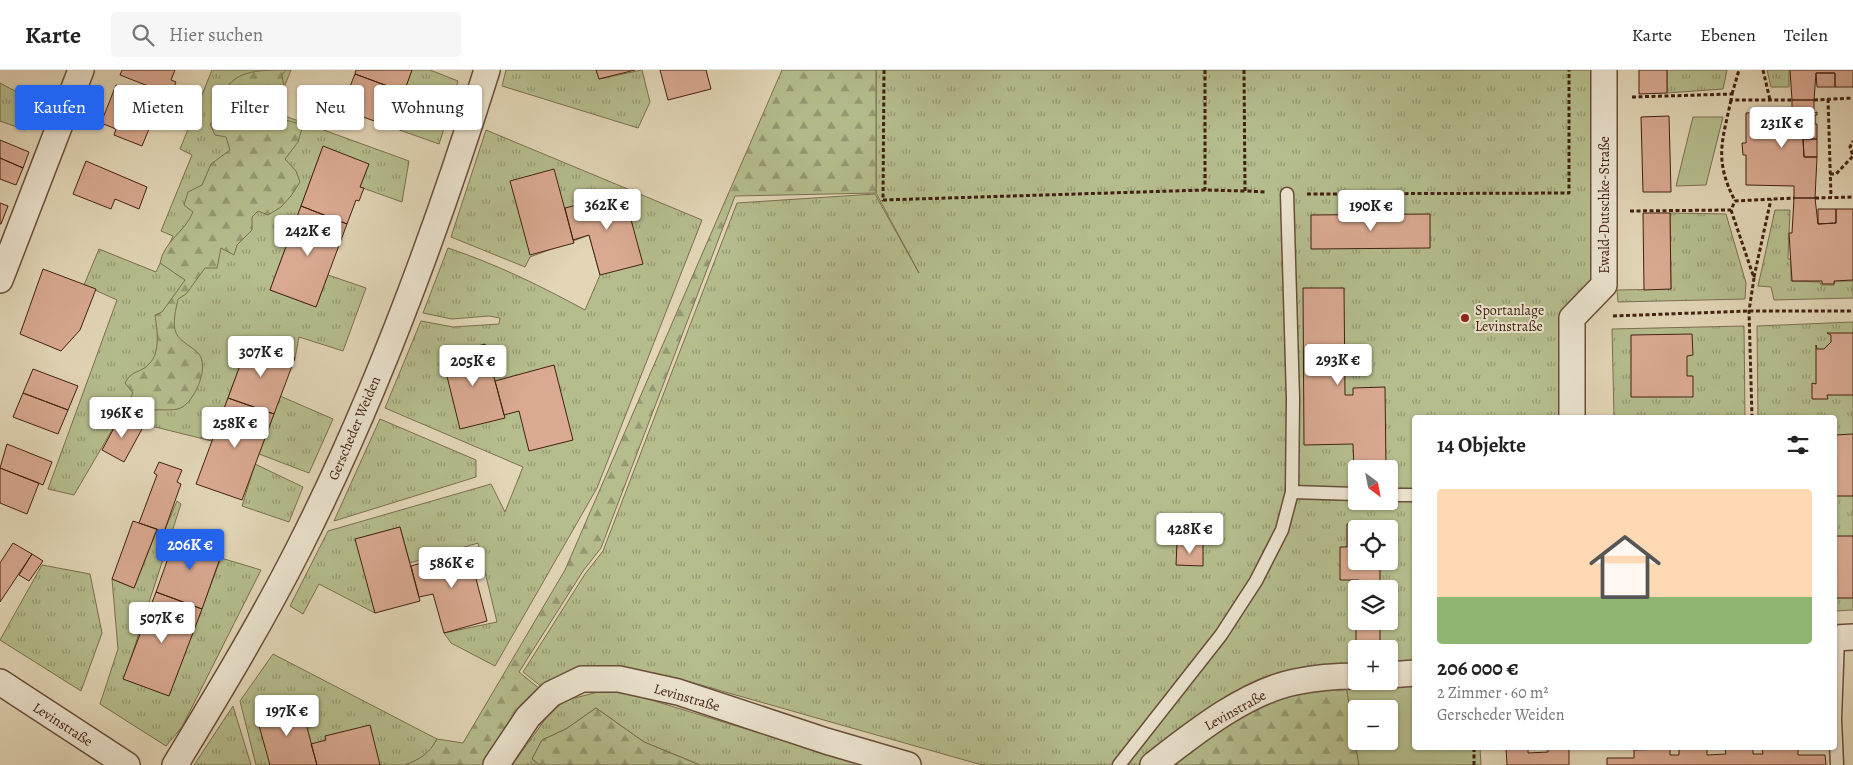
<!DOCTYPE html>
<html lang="de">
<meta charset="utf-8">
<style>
:root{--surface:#fff;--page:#f6f6f6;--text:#222;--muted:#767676;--line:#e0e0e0;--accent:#2563eb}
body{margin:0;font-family:Alegreya,serif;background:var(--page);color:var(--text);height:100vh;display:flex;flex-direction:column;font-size:19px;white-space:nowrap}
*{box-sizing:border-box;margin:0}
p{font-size:16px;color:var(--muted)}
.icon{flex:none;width:28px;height:28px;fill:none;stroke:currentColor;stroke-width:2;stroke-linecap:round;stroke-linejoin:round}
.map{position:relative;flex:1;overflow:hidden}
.side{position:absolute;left:1412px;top:345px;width:425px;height:335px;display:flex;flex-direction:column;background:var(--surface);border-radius:5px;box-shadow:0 1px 4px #0004}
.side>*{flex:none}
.banner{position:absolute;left:15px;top:15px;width:475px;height:45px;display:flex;gap:10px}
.needle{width:32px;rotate:148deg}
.tools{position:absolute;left:1348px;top:390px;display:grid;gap:10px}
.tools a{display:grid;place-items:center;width:50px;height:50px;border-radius:5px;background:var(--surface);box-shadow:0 1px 4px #0004;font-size:25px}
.price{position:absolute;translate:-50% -42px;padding:0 11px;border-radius:5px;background:#fff;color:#222;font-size:16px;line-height:32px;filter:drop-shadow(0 1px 2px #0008)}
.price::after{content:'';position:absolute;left:50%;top:30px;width:15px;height:11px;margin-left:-8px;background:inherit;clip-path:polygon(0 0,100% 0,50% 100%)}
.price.on{background:var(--accent);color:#fff}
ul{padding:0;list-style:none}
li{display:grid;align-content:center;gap:10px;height:265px;padding:0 25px}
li+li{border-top:1px solid var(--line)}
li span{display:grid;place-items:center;height:155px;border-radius:5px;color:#555}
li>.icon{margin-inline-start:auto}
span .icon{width:90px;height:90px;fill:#fffc;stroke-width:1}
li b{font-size:21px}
h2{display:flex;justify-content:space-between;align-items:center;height:60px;padding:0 25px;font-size:21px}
.pill{padding:0 18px;border-radius:5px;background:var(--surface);box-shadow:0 1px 4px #0004;font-size:18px;line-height:45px}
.pill.on{background:var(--accent);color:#fff}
header{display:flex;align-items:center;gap:30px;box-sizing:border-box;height:70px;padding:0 25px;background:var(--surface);border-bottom:1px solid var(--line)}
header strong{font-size:24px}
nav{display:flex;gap:28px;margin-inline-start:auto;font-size:18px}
.search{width:350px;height:45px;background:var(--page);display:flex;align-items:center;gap:12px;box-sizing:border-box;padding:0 18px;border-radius:5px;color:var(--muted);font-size:19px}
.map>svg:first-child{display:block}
.grass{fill:url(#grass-tufts);stroke:#7c6f4f;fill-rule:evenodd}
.forest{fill:url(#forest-firs);stroke:#7c6f4f}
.park{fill:#b5bd8d;stroke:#7c6f4f;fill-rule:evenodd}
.building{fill:#d9a991;stroke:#422111}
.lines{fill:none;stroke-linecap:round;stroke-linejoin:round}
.service-casing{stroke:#6a4e3a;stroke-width:15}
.minor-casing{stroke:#6a4e3a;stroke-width:28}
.path{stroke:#422111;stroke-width:3;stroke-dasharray:4 2.5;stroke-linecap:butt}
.service{stroke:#ece4d0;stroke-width:12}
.minor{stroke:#ece4d0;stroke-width:25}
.poi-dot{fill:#8f2418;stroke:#ece4d0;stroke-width:2}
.labels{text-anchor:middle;stroke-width:4;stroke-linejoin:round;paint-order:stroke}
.street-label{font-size:14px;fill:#422111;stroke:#ece4d0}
.poi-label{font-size:14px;fill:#422111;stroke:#ece4d0;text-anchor:start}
</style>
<header>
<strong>Karte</strong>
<div class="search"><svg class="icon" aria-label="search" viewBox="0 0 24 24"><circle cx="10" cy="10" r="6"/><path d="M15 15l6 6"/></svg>Hier suchen</div>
<nav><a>Karte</a><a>Ebenen</a><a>Teilen</a></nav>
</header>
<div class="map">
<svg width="1853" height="695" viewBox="0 0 1853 695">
<defs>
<pattern id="grass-tufts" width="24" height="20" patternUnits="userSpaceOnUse" patternTransform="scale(1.25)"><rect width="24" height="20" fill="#b5bd8d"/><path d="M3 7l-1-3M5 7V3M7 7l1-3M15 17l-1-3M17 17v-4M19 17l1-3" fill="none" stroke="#959972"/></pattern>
<pattern id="forest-firs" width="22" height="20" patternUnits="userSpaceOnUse" patternTransform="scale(1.25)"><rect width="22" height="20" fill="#b5bd8d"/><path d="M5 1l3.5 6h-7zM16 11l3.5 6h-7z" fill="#959972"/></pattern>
</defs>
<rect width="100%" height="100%" fill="#e2d6b7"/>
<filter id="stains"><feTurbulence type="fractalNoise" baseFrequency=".004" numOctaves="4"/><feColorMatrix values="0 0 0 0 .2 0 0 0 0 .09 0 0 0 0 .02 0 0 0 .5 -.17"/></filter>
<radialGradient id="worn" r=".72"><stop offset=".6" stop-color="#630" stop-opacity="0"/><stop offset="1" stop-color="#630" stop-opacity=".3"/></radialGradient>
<path class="grass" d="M212 0H291L274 42 409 91 402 132 360 117 369 94 321 82 270 220 316 237 328 205 366 218 343 281 299 267 295 288 249 271 212 371 147 355 122 343 74 425 48 419 117 230 84 215 99 179 156 202 173 166 161 161 192 85 180 79Z
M412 0H430L458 11 450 39 402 27Z
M506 0H596L599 9 642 0 650 32 638 58 502 16Z
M876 0H1597L1599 213 1566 246 1568 347 1415 348V598L1389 599V579H1356V600L1147 695H982L676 608 623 602 547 621 523 602 585 504 603 481 737 133 875 124 919 203 876 123ZM1356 399H1389V431H1356ZM1356 459H1389V491H1356ZM1356 519H1389V551H1356Z
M1667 0H1727L1723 19 1667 23Z
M1767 0H1789V17H1771Z
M0 13 36 32 25 60 0 51Z
M400 33 447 50 439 74 391 57Z
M486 60 702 150 597 418 495 596 451 573 444 563 497 552 478 473 410 493 400 457 356 469 375 543 319 514 303 544 290 536 328 461 491 414 505 442 523 397 385 338 421 251 453 257 499 254 500 248 489 246 452 249 423 243 448 178C496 194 541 216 585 240L600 205 589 165 530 187 525 197 451 167Z
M1775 140H1790L1788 189H1791V211L1820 212 1821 215H1834L1835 211H1853V228L1774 230 1771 217 1758 216Z
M1670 143 1726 144 1746 213 1745 229 1618 232 1617 220 1671 219Z
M1853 252V540L1835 541V348L1758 347 1757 256Z
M1744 256 1745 347H1614L1612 259Z
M280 326 333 349 309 403 259 384Z
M380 349 476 390V407L334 451Z
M255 394 303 417 289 452 242 436Z
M177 431 181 434 124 609 169 625 221 488 261 500 182 657 166 676 100 634 118 579 112 509 134 518 157 460 164 462Z
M42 495 90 504 102 563 81 621 0 570Z
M273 584 437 669 422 695H256L240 631Z
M602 621 625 622 864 695H700L644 672 596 638 566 659 542 670 532 689 540 695H512L552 640 567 630Z
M233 636 251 695H194Z"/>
<path class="forest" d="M286 0 282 5 284 17 269 42 272 46 303 55 298 72 285 89 296 101 300 112 291 126 281 137 268 145 258 141 252 147V160L237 175 234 185 221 178 217 198H205L186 224 178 229C176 239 172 253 176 263 180 272 193 277 199 284 209 297 196 327 184 336 177 342 162 339 154 340L147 355 122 343 133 323 125 313C132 299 140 304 149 294 161 283 157 259 155 245L162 242 185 210 160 193C164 171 185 162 193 142L184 135 188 122 202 115 211 94 230 80 226 67 215 65 210 54 217 50 234 49 222 28C231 0 257 0 286 0Z
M782 0H876V123L735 126 601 478 583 501 519 602 546 624 491 695H405C420 689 429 684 437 669L463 673 565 500Z
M1345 609 1359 695H1159L1253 632Z
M596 638 644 672 700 695H540L532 689 542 670 566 659Z"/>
<path class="park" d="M1693 47H1723L1706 115 1676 116Z
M1415 608V678H1480L1481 695H1359L1345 609 1389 611ZM1356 639H1389V671H1356Z"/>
<path class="building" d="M122 0H175L171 10 176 12 173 19 169 17 166 23 120 5Z
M356 0H412L404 22 355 4Z
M596 0H635L599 9Z
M660 0H706L711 19 668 30Z
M1639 0H1667V23L1639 24Z
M1790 0H1853V17H1835V3H1816L1814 30H1792Z
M1816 3H1835V17H1817Z
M355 4 404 22 391 57 341 39Z
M116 15 181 41 177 50 156 42 142 76 114 65 116 59 101 53Z
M1792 30H1814V43L1817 42V45H1815V54H1817V69H1803L1804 87H1817L1815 128H1794V116L1746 115V85H1743L1742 73H1746V43L1792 41Z
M1669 46 1671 122H1643L1641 47Z
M1803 69H1817V87H1804Z
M0 70 29 82 23 98 0 88Z
M323 76 369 94 360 117 364 118 359 131 356 130 347 154 301 136Z
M0 88 23 98 16 115 0 109Z
M86 91 147 117 139 139 115 129 111 139 73 124Z
M554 99 574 173 530 185 510 111Z
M623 120 643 194 600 205 589 165 573 170 565 138 581 134 580 131Z
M1794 128H1815L1818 154 1836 153V139H1853V210L1834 211V214H1822V211H1792L1789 163H1792Z
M0 133 8 136 1 154H0Z
M301 136 347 154 316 237 270 220Z
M1818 139H1836V153L1818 154Z
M1643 143H1670L1671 219 1644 220Z
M1430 144V178L1311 179V145Z
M43 199 96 219 80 260 61 281 20 264Z
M1303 218H1344L1345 325H1353V318L1385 317 1386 399H1356L1354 401 1353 374 1304 375Z
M1827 263H1853V325H1827L1828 329H1812V313L1816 314V275L1817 279H1824L1831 272V265Z
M1692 264 1693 285 1687 286V306H1693V327H1631V265Z
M249 271 295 288 274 344 228 328Z
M485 274 505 348 460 359 442 286Z
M554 295 573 370 529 381 519 341 504 345 495 311Z
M33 299 78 316 68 340 23 323Z
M23 323 68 340 58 364 13 347Z
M228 328 274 344 242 430 196 414Z
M120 347 142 359 124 392 102 380Z
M1853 364V426H1835V365Z
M7 374 52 392 43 415 0 398Z
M159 392 182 400 177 412 181 414 164 462 139 453 157 405 154 403Z
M0 398 39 413 27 444 0 433Z
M133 451 157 459 134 518 112 509Z
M1386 453V459H1356V491H1380V518H1359V510H1340V477H1347V454Z
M400 457 420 531 375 543 355 469Z
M177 463 223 480 202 539 156 522Z
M1835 466H1853V528H1835Z
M13 473 32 484 0 532V493Z
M1177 473 1203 474V496L1176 495Z
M468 478 487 551 444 563 433 524 419 527 411 496 425 492 424 489Z
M32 484 43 491 29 511 19 505Z
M156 522 202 539 169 626 123 609Z
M1356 531V551H1380V579H1356Z
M301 635 317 695H270L256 645Z
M370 655 380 695H317L311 674 326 670 325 666Z
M1506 678H1528V683L1548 682V678H1569V695H1507Z
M1753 678V684H1763L1762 678H1798V685H1825L1826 695H1607V688H1634V680L1670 679V685H1679V679H1707V685L1726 684 1725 679Z"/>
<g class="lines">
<g class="service-casing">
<path id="service" d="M1292 422 1356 424
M1389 425H1415
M1119 695 1221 565 1256 511 1282 460 1292 422 1293 328 1287 124
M1837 695 1835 649 1838 568"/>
</g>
<g class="minor-casing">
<path id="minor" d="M0 210 81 0
M1572 348V248L1604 215V0
M1835 568 1853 567
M1389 605 1415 603
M0 612 127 695
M175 695C218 624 261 553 299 478 376 326 436 163 487 0
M496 695 528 647 551 624 582 609H619L678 622 826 671 908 695
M1153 695C1193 664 1245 622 1295 612 1314 608 1336 606 1356 606"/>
</g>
<path class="path" d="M884 0 883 130 1205 120 1245 121
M1205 0V120
M1244 0 1245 121 1266 122
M1763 0 1770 30
M1732 24 1739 0
M1632 27 1732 24 1731 30H1792
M1828 29 1831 127
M1731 30C1722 72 1714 90 1735 131
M1814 30 1853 28
M1830 104H1836L1853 86 1850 77 1853 71
M1307 124 1569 123V0
M1815 128 1853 127
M1731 140 1754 208 1749 241 1752 348
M1630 141 1731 140 1735 131 1794 128
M1754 207 1771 129
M1613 246 1749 241H1853
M1474 678V695"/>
<use href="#service" class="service"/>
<use href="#minor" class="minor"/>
</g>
<circle class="poi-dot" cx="1465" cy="248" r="5"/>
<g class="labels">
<g class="street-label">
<text transform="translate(1604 135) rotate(-90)" y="5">Ewald-Dutschke-Straße</text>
<text transform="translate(354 358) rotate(-67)" y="5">Gerscheder Weiden</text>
<text transform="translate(687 627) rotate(16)" y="5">Levinstraße</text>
<text transform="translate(1235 640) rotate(-29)" y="5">Levinstraße</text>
<text transform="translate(63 654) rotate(33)" y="5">Levinstraße</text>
</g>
<g class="poi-label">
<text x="1475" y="245">Sportanlage<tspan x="1475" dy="16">Levinstraße</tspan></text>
</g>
</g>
<rect width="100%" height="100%" filter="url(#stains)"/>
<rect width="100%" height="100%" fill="url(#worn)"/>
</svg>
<div class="tools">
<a><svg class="needle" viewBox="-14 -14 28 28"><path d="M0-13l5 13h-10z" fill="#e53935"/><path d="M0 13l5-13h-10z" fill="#767676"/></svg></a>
<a><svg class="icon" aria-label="locate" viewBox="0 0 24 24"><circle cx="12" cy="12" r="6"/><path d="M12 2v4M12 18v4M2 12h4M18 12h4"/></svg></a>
<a><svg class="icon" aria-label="layers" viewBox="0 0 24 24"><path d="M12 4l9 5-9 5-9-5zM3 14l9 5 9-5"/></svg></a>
<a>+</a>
<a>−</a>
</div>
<b class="price" style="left:1782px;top:79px">231K €</b>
<b class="price" style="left:607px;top:161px">362K €</b>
<b class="price" style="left:1371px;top:162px">190K €</b>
<b class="price" style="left:308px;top:187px">242K €</b>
<b class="price" style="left:261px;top:308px">307K €</b>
<b class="price" style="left:1338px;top:316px">293K €</b>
<b class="price" style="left:473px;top:317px">205K €</b>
<b class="price" style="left:122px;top:369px">196K €</b>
<b class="price" style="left:235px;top:379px">258K €</b>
<b class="price" style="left:1190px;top:485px">428K €</b>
<b class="price on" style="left:190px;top:501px">206K €</b>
<b class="price" style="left:452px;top:519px">586K €</b>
<b class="price" style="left:162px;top:574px">507K €</b>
<b class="price" style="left:287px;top:667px">197K €</b>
<div class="banner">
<a class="pill on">Kaufen</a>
<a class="pill">Mieten</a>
<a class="pill">Filter</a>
<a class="pill">Neu</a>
<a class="pill">Wohnung</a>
</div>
<section class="side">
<h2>14 Objekte<svg class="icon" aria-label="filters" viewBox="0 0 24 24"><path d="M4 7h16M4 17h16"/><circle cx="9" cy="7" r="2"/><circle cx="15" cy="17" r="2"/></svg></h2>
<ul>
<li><span style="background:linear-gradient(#ffd9b3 70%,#8fb573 0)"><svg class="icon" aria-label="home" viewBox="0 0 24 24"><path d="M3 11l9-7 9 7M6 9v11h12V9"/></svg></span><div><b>206 000 €</b><p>2 Zimmer · 60 m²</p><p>Gerscheder Weiden</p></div></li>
</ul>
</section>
</div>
